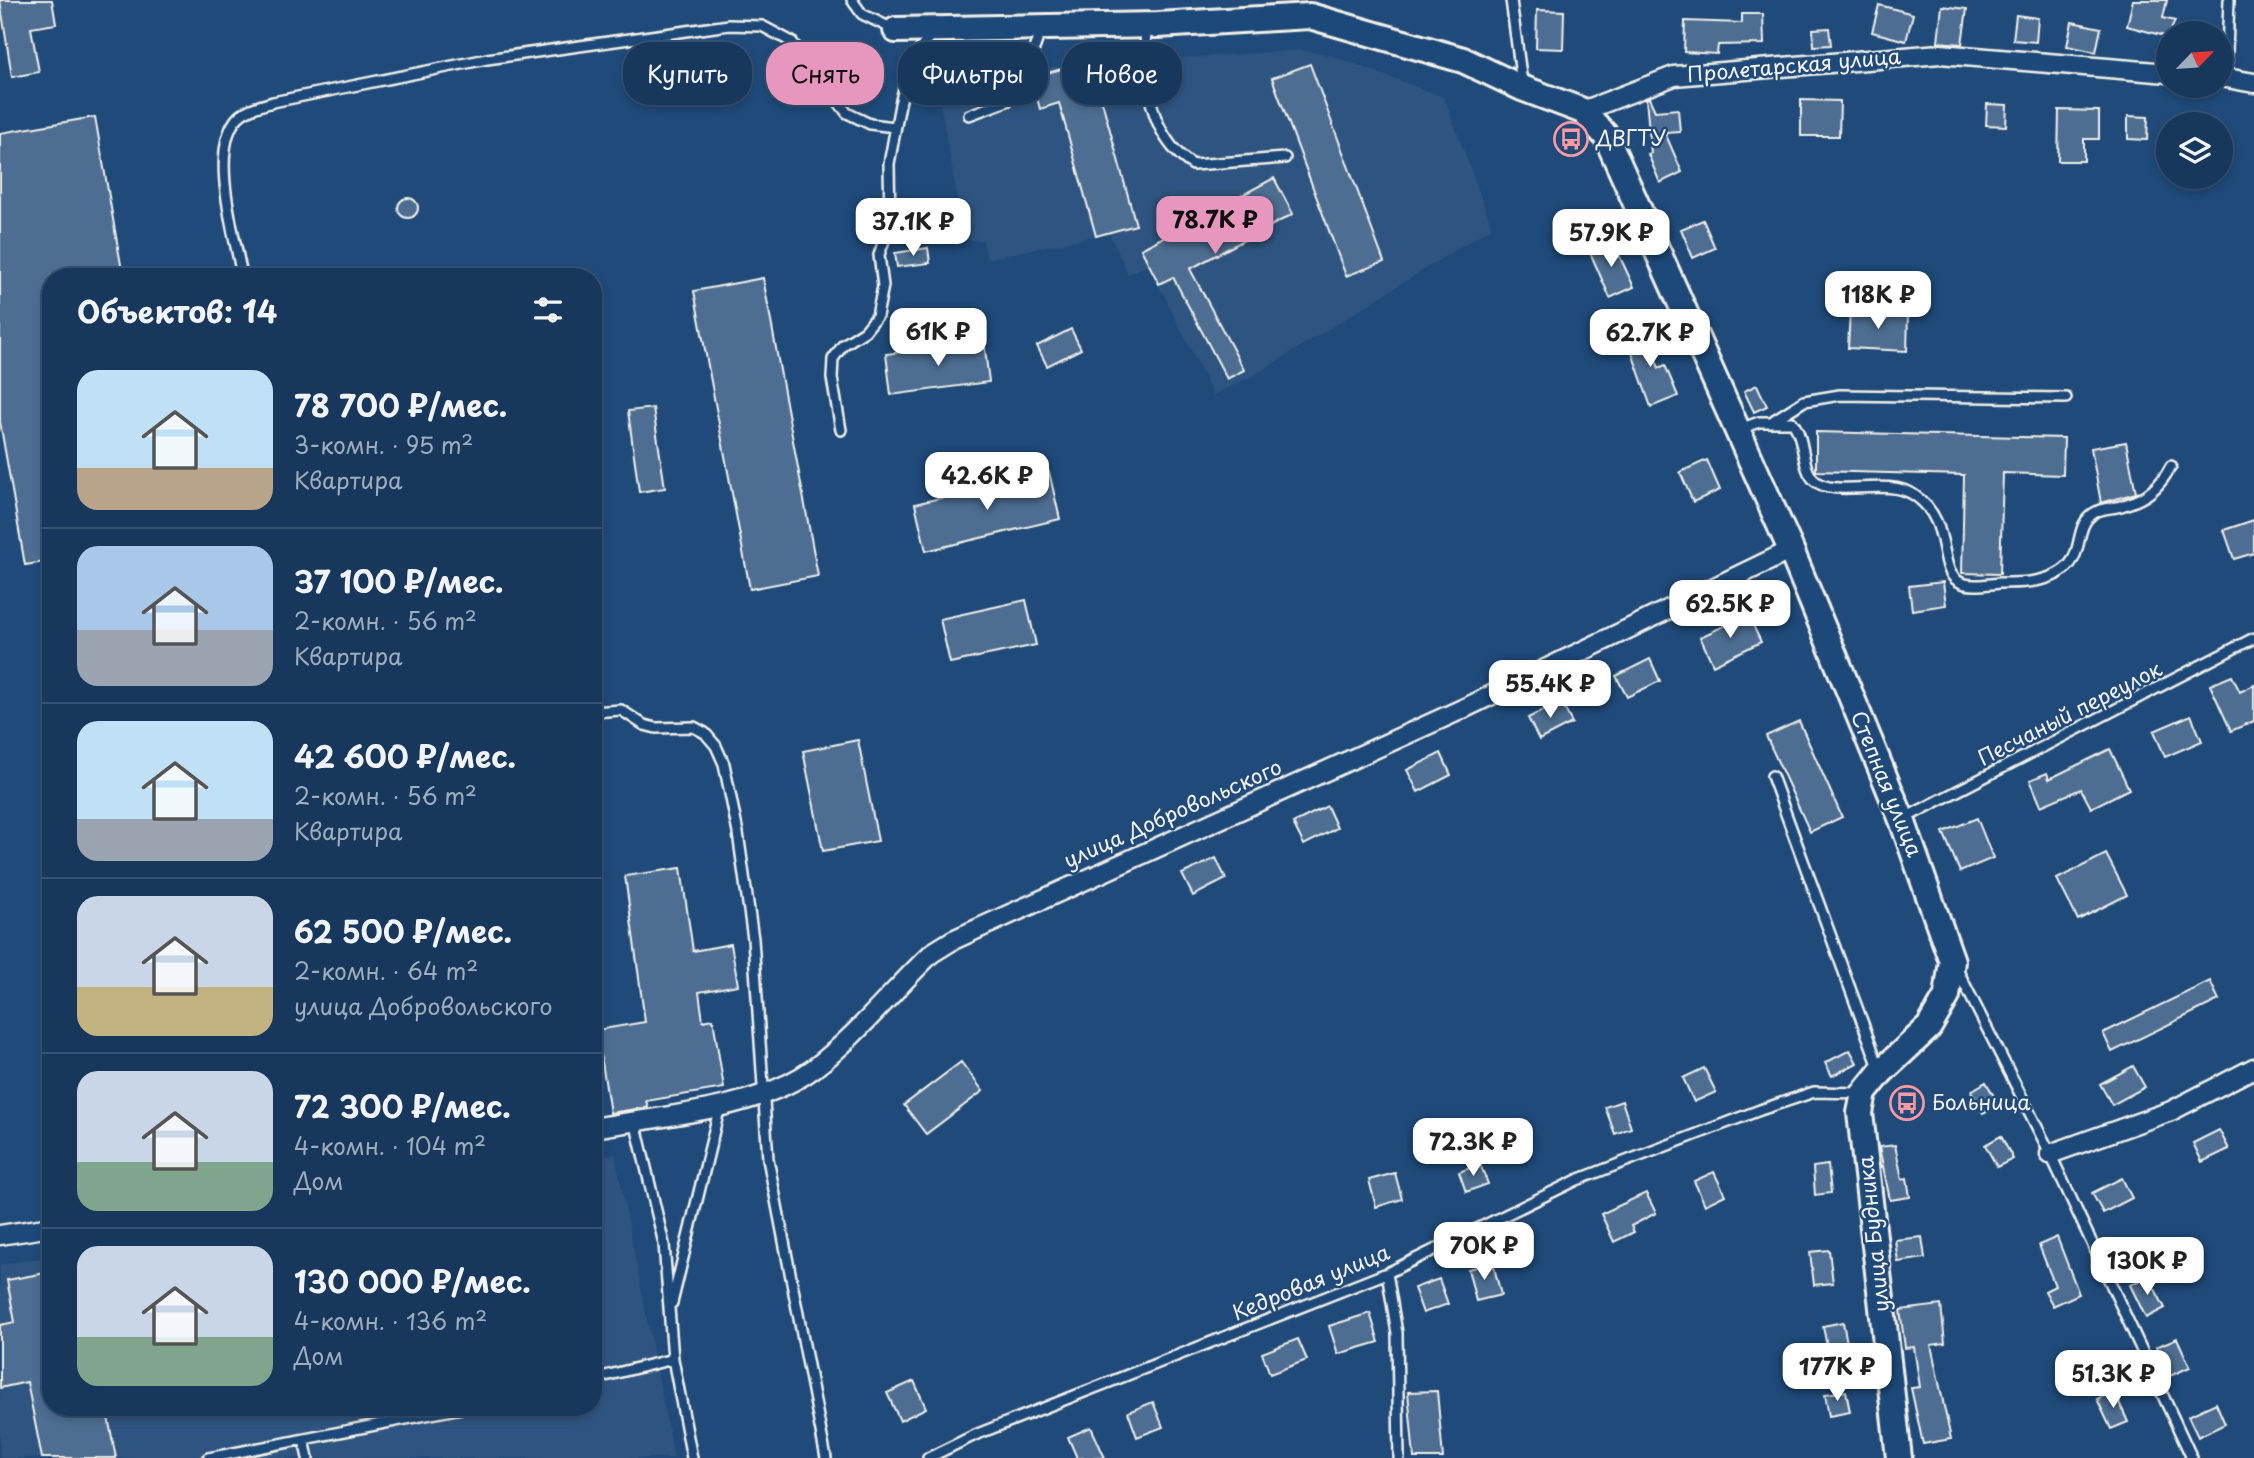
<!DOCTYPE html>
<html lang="ru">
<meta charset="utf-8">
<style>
:root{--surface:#17385c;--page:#244365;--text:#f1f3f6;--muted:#9eacbb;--line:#365272;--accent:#e797bd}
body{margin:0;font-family:"Playpen Sans",sans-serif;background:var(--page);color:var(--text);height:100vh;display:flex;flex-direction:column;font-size:26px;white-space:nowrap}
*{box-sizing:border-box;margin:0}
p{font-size:23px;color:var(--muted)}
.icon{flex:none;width:38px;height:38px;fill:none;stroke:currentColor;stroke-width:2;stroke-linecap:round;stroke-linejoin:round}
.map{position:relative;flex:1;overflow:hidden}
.details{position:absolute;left:42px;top:268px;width:560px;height:1148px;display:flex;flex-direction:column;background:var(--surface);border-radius:28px;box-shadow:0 4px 10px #0003,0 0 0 2px var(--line)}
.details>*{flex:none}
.hud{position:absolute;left:623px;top:42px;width:665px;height:63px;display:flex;gap:14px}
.needle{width:46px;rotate:65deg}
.tools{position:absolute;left:2156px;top:21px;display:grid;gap:14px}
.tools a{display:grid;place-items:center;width:77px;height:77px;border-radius:50%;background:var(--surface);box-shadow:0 4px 10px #0003,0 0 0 2px var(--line);font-size:35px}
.price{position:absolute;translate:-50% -60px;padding:0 16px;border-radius:14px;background:#fff;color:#222;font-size:23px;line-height:46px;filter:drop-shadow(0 2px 4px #0008)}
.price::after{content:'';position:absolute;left:50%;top:42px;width:21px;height:16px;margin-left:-10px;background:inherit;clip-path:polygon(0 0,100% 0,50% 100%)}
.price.on{background:var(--accent);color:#111}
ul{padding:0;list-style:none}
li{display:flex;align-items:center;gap:21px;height:175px;padding:0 35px}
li+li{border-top:2px solid var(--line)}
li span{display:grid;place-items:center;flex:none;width:196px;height:140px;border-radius:21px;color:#555}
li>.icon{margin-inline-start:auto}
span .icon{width:84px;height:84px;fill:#fffc;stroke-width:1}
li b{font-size:30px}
h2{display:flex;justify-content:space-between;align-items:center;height:84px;padding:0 35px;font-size:30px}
.chip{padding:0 24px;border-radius:28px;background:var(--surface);box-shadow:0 4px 10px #0003,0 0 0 2px var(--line);font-size:24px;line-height:63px}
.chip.on{background:var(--accent);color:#111}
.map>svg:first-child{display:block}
.built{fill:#2d5581}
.building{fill:#4d6e92;stroke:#f4f1e8;stroke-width:2}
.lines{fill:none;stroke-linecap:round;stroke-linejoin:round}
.lane-casing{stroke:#f4f1e8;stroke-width:14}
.street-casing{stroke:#f4f1e8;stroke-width:23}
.secondary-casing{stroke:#f4f1e8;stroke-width:30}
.lane{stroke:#1f4a7a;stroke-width:9}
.street{stroke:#1f4a7a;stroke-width:18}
.secondary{stroke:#1f4a7a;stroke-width:24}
.labels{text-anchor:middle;stroke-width:5;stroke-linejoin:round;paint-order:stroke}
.street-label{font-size:21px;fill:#f4f1e8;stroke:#1f4a7a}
.poi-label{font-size:21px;fill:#f4f1e8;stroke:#1f4a7a;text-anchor:start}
</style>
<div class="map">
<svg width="2254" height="1458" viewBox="0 0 2254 1458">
<rect width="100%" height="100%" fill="#1f4a7a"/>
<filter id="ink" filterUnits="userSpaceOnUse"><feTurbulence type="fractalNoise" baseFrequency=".0143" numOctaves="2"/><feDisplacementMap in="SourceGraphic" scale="14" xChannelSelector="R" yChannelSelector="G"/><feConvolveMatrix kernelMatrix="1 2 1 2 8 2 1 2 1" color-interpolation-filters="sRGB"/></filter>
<g filter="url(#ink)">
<path class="built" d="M1302 50 1330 55 1444 97 1492 227 1255 375 1213 395 1149 265 1128 274 1109 233 987 259 983 240H965L935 75Z
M615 1154 674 1458H0V1265L51 1256V1407H593V1158Z"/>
<path class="building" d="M0 0H52L56 24 31 28 39 72 12 77Z
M2133 0H2167L2163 18 2175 21 2168 37 2127 26Z
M1879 5 1913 14 1906 41 1872 32Z
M1942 6 1967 9 1962 44 1938 42Z
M1537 10 1564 11 1563 49 1536 48Z
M1742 14H1763L1764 44 1718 45 1717 54 1684 52 1685 21 1742 23Z
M2016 15 2038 18 2036 42 2013 40Z
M2072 22 2101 28 2096 52 2067 46Z
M1829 28 1831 45 1814 46 1813 29Z
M1091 61 1094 74 1132 64 1138 83 1100 94 1136 225 1096 236 1059 103 1040 109 1032 80 1030 81 1035 67 1036 76Z
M1310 64 1384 262 1346 276 1272 78Z
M1019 68 1014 82 991 85 990 71Z
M1649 98 1655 111 1678 109 1680 132 1665 133 1682 172 1660 183 1648 154 1651 153 1646 99Z
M1801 100 1840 101 1839 136H1801Z
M1987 104 2007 105 2006 126 1986 125Z
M2059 110 2099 111V139H2084V161H2058Z
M2128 116 2148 117 2147 140 2128 139Z
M95 117 123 276H51V561L25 565 0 422V133Z
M1274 178 1293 214 1190 269 1244 370 1227 379 1173 277 1159 284 1141 249Z
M398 208a10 10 0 1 1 20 0a10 10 0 1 1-20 0Z
M1703 220 1715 248 1693 258 1681 229Z
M1612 240 1634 287 1610 298 1589 250Z
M928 248 930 263 897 267 895 253Z
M763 278 818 576 750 589 694 291Z
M1850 310 1908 313 1907 351 1848 348Z
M1642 326 1659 368 1665 365 1678 396 1651 407 1625 333Z
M1071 329 1081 349 1047 366 1037 346Z
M984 341 989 382 891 395 886 354Z
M1757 385 1767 406 1754 412 1744 391Z
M653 408 665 488 639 492 628 411Z
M1816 432 2064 438 2063 475 2003 473 2000 574 1962 573 1964 475 1816 471Z
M2126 442 2136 493 2101 503 2091 448Z
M1707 460 1720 490 1693 502 1680 472Z
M1049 472 1060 519 926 551 915 504Z
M2254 520V553L2234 559 2224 530Z
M1943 582 1946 605 1912 610 1909 586Z
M1026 600 1036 645 950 663 940 619Z
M1748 615 1761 642 1713 665 1700 637Z
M1650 659 1660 681 1627 697 1616 676Z
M2232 676 2240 692 2254 685V721L2231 731 2210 685Z
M1561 701 1572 723 1539 740 1528 718Z
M2191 715 2202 741 2165 757 2154 731Z
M1799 721 1842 817 1810 832 1766 736Z
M858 740 878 841 823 851 803 751Z
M2110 749 2129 789 2091 808 2081 789 2041 806 2030 780 2047 773 2049 779Z
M1441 753 1451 775 1418 792 1407 770Z
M1327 806 1337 828 1304 845 1293 823Z
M1977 818 1993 858 1960 872 1943 832Z
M2106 854 2127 895 2078 920 2057 879Z
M1216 858 1226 879 1193 896 1182 874Z
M681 868 693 951 731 944 738 985 699 992 703 1021 713 1019 724 1088 646 1101 648 1107 610 1113 597 1030 645 1022 625 876Z
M2210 981 2219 1000 2112 1052 2103 1033Z
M1850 1050 1857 1063 1832 1076 1825 1063Z
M961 1062 983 1091 926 1134 904 1105Z
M2133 1066 2145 1087 2112 1105 2100 1084Z
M1704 1068 1716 1092 1694 1102 1683 1078Z
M1986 1082 1999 1105 1983 1113 1971 1091Z
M1622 1101 1631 1128 1615 1134 1605 1107Z
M2219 1130 2229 1149 2202 1162 2193 1143Z
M2001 1136 2013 1159 1997 1167 1985 1145Z
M1895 1145 1902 1179 1907 1178 1910 1197 1890 1200 1879 1147Z
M1480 1164 1488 1184 1466 1192 1459 1172Z
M1828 1165 1831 1193 1815 1195 1813 1167Z
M1714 1172 1725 1195 1705 1205 1694 1181Z
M1395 1173 1402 1199 1376 1207 1369 1180Z
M2122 1178 2132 1198 2103 1213 2092 1193Z
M1646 1193 1656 1213 1631 1226 1634 1232 1614 1242 1601 1214Z
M1922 1237 1925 1258 1898 1262 1895 1240Z
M2057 1237 2079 1294 2053 1306 2045 1291 2055 1286 2039 1245Z
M1829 1250 1833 1283 1814 1285 1810 1252Z
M1493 1263 1501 1295 1476 1301 1468 1269Z
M51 1272V1407H106L116 1458H42L27 1382 0 1388V1325L15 1322 7 1280Z
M2148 1276 2165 1308 2146 1318 2130 1285Z
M1439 1279 1448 1304 1423 1313 1414 1288Z
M1941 1305 1945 1343 1931 1345 1951 1439 1923 1444 1911 1388 1920 1387 1914 1347 1905 1348 1900 1310Z
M1370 1313 1379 1342 1338 1354 1329 1326Z
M1843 1322 1850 1359 1856 1358 1859 1372 1833 1378 1823 1326Z
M2177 1338 2190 1367 2170 1376 2156 1347Z
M1298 1339 1307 1360 1270 1374 1262 1353Z
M914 1381 926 1408 900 1421 887 1393Z
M1437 1391 1443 1458H1414L1408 1392Z
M1846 1391 1850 1412 1829 1416 1825 1394Z
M2114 1391 2128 1422 2111 1429 2097 1399Z
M1153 1402 1163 1427 1137 1437 1128 1412Z
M2216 1403 2225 1424 2198 1437 2188 1416Z
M1091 1427 1105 1458H1077L1068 1437Z"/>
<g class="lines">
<g class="lane-casing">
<path id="lane" d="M852 0 862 14 895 30
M1511 0 1522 83
M1146 27C1143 75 1148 137 1193 165L1285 158
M2226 78 2229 0
M969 115 1007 101 1018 92 1041 30
M242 276C235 236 210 156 235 121 243 109 260 106 273 102L487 59 729 25 762 26 792 42 847 113 870 124 895 127
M1774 420 1804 401 1840 395 2066 398
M1740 429 1759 422H1792C1806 438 1800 467 1815 481 1835 498 1887 477 1914 495 1953 521 1937 568 1958 581 1969 588 1988 584 2000 583 2019 583 2040 583 2057 574 2088 558 2071 528 2094 513 2103 507 2114 509 2124 505 2147 498 2160 487 2171 466
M841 430 832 378 833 359 843 345 865 331 877 316 883 286 879 255 890 223 889 164 900 104 910 64 932 33
M593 712 621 710 644 725 656 728 694 727 705 733 716 746 724 764 738 833 753 939 768 1159 826 1458
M1772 776 1880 1070
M1903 819 2254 638
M1958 971 2048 1149 2192 1458
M635 1121 664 1244 673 1359 692 1458
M1387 1273 1397 1333 1399 1458
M672 1303 720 1106
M593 1379 673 1359
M304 1440 308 1458
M208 1458 467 1407
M928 1458 975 1435 1387 1273 1577 1180 1760 1110 1814 1092 1861 1093"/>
</g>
<g class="street-casing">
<path id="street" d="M2221 77 2254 83
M1583 111 1674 76 1940 54 2168 73
M593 1128C661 1116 757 1110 813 1069 855 1038 894 989 932 953L953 940 1467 707 1791 550
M2050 1154 2171 1111 2254 1068
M0 1235 51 1227"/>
</g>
<g class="secondary-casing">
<path id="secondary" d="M896 30 1158 25 1310 16 1463 60 1522 88 1583 111 1606 136 1791 550 1902 820 1952 961 1947 996 1929 1027 1881 1072 1864 1093 1860 1113 1899 1458"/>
</g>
<use href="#lane" class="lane"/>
<use href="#street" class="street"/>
<use href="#secondary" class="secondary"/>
</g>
</g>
<defs>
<g id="bus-ring" transform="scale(1.75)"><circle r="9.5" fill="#1f4a7a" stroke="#ff9aa2" stroke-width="1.5"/><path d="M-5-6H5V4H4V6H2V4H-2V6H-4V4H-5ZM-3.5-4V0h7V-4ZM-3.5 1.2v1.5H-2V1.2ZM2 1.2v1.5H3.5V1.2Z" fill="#ff9aa2"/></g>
</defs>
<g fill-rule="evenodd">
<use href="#bus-ring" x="1571" y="139"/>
<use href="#bus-ring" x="1907" y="1103"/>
</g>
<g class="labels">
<g class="street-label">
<text transform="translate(1794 66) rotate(-5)" y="7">Пролетарская улица</text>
<text transform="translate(2070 714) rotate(-27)" y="7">Песчаный переулок</text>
<text transform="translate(1886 784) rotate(68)" y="7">Степная улица</text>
<text transform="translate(1173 814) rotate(-24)" y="7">улица Добровольского</text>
<text transform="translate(1874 1234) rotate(-96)" y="7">улица Будника</text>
<text transform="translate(1311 1283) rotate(-22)" y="7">Кедровая улица</text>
</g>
<g class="poi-label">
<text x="1596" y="146">ДВГТУ</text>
<text x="1932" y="1110">Больница</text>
</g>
</g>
</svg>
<div class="tools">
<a><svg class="needle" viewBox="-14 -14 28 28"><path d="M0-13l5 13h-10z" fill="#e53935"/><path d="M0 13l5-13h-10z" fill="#9eacbb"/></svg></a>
<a><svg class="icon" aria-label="layers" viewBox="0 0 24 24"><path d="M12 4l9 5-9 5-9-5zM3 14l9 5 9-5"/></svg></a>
</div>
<b class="price on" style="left:1215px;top:256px">78.7K ₽</b>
<b class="price" style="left:913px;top:258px">37.1K ₽</b>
<b class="price" style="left:1611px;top:269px">57.9K ₽</b>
<b class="price" style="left:1878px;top:331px">118K ₽</b>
<b class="price" style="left:938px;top:368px">61K ₽</b>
<b class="price" style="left:1650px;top:369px">62.7K ₽</b>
<b class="price" style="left:987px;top:512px">42.6K ₽</b>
<b class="price" style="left:1730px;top:640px">62.5K ₽</b>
<b class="price" style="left:1550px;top:720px">55.4K ₽</b>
<b class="price" style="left:1473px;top:1178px">72.3K ₽</b>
<b class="price" style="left:1484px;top:1282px">70K ₽</b>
<b class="price" style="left:2147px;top:1297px">130K ₽</b>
<b class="price" style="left:1837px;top:1403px">177K ₽</b>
<b class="price" style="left:2113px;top:1410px">51.3K ₽</b>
<div class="hud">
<a class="chip">Купить</a>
<a class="chip on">Снять</a>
<a class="chip">Фильтры</a>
<a class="chip">Новое</a>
</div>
<section class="details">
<h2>Объектов: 14<svg class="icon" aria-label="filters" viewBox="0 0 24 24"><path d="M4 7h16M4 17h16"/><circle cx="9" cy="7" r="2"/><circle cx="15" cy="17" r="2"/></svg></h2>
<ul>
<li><span style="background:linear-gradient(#bfe0f5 70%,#b9a48a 0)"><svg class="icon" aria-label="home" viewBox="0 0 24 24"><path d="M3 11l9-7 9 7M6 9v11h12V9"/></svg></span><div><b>78 700 ₽/мес.</b><p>3-комн. · 95 m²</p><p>Квартира</p></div></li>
<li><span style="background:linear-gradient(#a9c7e8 60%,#9aa5b1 0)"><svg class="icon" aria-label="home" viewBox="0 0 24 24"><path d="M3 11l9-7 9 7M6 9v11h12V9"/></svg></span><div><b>37 100 ₽/мес.</b><p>2-комн. · 56 m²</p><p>Квартира</p></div></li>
<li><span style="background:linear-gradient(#bfe0f5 70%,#9aa5b1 0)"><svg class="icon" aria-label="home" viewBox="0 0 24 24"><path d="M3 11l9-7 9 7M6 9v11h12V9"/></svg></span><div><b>42 600 ₽/мес.</b><p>2-комн. · 56 m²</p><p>Квартира</p></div></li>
<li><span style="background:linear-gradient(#c9d6e8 65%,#c2b280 0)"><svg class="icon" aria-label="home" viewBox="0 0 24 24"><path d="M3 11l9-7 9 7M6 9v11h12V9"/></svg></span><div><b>62 500 ₽/мес.</b><p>2-комн. · 64 m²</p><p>улица Добровольского</p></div></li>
<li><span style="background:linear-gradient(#c9d6e8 65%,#7fa58c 0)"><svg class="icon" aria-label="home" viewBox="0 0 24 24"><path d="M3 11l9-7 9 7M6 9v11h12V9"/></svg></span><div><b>72 300 ₽/мес.</b><p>4-комн. · 104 m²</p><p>Дом</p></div></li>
<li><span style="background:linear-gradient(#c9d6e8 65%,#7fa58c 0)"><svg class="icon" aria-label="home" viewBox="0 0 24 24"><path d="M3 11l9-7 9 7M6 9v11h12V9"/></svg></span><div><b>130 000 ₽/мес.</b><p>4-комн. · 136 m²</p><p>Дом</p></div></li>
</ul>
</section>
</div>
